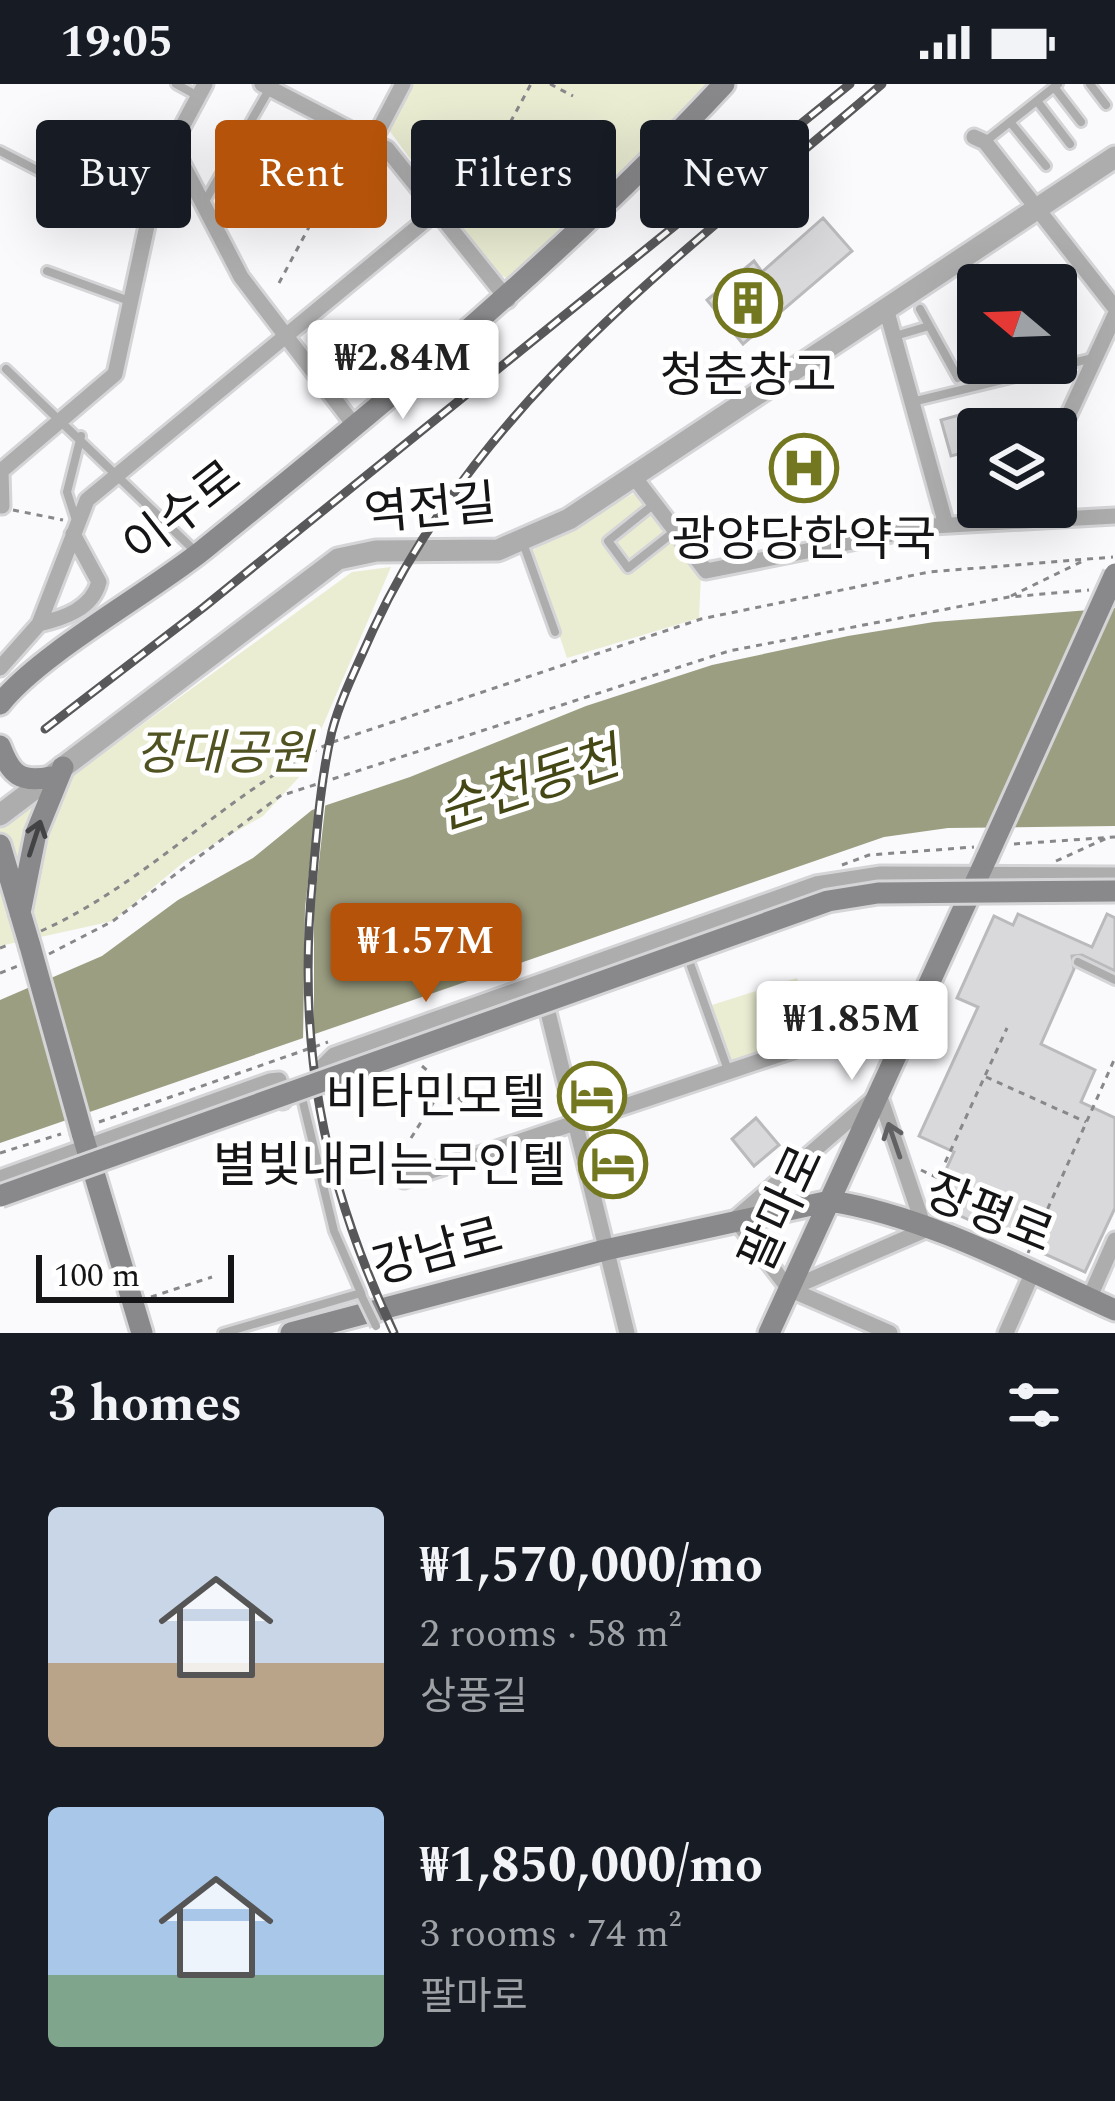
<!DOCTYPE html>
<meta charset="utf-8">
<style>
:root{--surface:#171b24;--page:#20242c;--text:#f1f3f6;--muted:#9ea1a6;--accent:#b45309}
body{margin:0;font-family:Spectral,"Noto Sans KR",serif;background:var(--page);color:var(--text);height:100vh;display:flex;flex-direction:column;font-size:45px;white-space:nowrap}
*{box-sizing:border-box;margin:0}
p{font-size:39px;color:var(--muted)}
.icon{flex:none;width:66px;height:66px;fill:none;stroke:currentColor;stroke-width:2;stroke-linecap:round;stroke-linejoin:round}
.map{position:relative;height:1249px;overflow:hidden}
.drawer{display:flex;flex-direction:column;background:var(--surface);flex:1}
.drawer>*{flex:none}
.top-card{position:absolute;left:36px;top:36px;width:1044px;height:108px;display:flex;gap:24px}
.needle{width:78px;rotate:289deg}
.buttons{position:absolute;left:957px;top:180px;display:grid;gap:24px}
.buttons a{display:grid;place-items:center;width:120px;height:120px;border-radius:12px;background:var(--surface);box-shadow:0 12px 48px #0002;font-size:60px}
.scale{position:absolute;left:36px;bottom:30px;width:198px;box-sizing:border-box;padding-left:12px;border:6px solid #151416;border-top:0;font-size:33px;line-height:42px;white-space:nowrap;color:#151416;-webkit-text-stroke:9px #fff;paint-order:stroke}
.price{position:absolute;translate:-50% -102px;padding:0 27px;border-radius:12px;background:#fff;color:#222;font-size:39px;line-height:78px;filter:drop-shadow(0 3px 6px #0008)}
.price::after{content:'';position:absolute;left:50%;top:72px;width:36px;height:27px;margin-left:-18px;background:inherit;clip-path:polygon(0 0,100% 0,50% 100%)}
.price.current{background:var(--accent);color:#fff}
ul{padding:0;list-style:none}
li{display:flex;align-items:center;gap:36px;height:300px;padding:0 48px}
li span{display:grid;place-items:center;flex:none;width:336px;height:240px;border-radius:12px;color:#555}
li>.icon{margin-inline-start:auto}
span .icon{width:144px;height:144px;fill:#fffc;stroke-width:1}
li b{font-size:51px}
h2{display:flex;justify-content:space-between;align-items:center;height:144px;padding:0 48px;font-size:51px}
.tag{padding:0 42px;border-radius:12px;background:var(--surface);box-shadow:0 12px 48px #0002;font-size:42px;line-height:108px}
.tag.current{background:var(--accent);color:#fff}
.status{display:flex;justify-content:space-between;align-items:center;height:84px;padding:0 60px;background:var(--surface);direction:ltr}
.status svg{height:33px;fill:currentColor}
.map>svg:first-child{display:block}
.green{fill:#eaedd2}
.water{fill:#9b9e81}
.pier{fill:#faf9fc}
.building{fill:#d9d8db;stroke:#bab9bc;stroke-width:3}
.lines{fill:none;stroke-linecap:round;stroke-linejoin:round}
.service-casing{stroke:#d5d4d7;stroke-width:14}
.minor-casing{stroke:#d5d4d7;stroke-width:21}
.tertiary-casing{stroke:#d5d4d7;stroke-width:27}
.secondary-casing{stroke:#d5d4d7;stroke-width:27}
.path{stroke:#888789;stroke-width:3;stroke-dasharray:6 6;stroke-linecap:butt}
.service{stroke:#adadae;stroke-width:8}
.minor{stroke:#adadae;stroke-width:15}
.tertiary{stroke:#adadae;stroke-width:21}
.secondary{stroke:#89888a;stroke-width:21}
.rail-casing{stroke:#585759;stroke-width:9}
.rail{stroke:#fff;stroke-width:4.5;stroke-dasharray:14;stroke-linecap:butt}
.service-bridge-casing{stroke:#d5d4d7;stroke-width:14;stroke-linecap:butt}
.secondary-bridge-casing{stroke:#d5d4d7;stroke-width:27;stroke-linecap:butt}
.service-bridge{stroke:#adadae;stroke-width:8}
.secondary-bridge{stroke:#89888a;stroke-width:21}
.oneway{stroke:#434244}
.oneway2{stroke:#616062}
.labels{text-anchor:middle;stroke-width:10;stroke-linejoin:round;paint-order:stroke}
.poi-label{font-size:48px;fill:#151416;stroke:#fff}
.street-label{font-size:48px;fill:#151416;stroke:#fff}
.park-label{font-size:48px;font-style:italic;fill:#505221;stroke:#fff}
.water-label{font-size:51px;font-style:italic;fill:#454815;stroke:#fff}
</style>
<div class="status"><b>19:05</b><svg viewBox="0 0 49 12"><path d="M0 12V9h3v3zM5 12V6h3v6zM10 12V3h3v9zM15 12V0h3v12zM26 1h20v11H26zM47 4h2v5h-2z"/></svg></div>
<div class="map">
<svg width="1115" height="1249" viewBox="0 0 1115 1249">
<rect width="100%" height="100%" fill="#faf9fc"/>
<path class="green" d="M413 0H710L585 132 510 196 493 187 389 46Z
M636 408 701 490 699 534 567 574 531 467Z
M391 483 302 690 263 732 185 777 113 837 0 862V744L352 488Z
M797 894 816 955 731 982 712 921Z"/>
<path class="water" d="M1115 524V742L948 744 884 753 0 1059V916L102 872 178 816 253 774 312 726 410 693 586 622 712 581 848 552 934 538Z"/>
<path class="pier" d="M326 715 314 823V955L303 958 305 824 317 718Z"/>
<path class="building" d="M823 134 852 167 743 260 707 216 754 177 762 188Z
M970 328 978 365 951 372 941 336Z
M1018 830 1092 863 1107 830 1115 834V887L1082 871 1072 872 1074 885 1041 960 1095 986 1081 1018 1115 1034V1124L1085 1188 947 1126 938 1103 954 1068 919 1052 978 923 957 914 994 832 1013 841Z
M756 1034 779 1061 754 1082 732 1055Z"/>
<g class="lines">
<g class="service-casing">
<path id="service" d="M176 0 198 12
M1090 0 1106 21
M1054 3 1081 38
M1037 17 1070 60
M1010 38 1046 82
M986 57 1058 0
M0 67 91 114 148 126
M204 119 270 4
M47 187 132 218
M920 225 958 294
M895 252 929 242
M6 285 195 467
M912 318 1093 274
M653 421 608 457 628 484 675 447
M76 436 67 408 81 352
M523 459 555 548
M687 871 728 986
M1078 878 1115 896
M302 1014 334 1147 361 1209
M223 1249 361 1209 362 1213"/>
</g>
<g class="minor-casing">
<path id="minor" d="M262 0 387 65 508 216
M974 53 985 58 1115 224
M373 57 403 0
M172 60 241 193 354 341
M887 228 946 441
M1056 358 1115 231
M635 394 706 487 932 442 1115 432
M2 422 1 387 115 290 159 86 205 0
M39 540C64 534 92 525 99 498L73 450
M0 584 39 540 87 416 437 127
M544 912 627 1249
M327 1001 322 983 334 971 816 800 881 790 1115 791
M0 1094 270 997 279 996 283 1017
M404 1096 874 939 912 936
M789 1205 925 1146 879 1010 735 1135 789 1205 890 1249
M1089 1215 1115 1156
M1006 1249 1032 1190"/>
</g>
<g class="tertiary-casing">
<path id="tertiary" d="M0 731 338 475 376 467 498 466 569 435 1115 73"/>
</g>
<g class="secondary-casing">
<path id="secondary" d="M0 620C39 570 148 510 203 466 385 319 564 172 724 0
M0 662C11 691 20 699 51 693
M0 761 30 862
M20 829 36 749 63 683
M82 1049 142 1249
M291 1249 605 1166 830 1117C927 1132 1026 1186 1115 1226
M769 1249 987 773"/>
</g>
<path class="path" d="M550 0 573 12
M459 133 531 0
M279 199 352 63
M13 426 63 436
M1011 512 1083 477
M1014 760 1115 753
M1056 777 1107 754
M842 781 869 771 974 763
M41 847C146 800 227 709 330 659L701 535 929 488 1113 473
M0 864 10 860
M49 870 113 837 280 712 729 567 1009 513 1089 506
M0 889 18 882
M422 982 470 1024
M986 993 1086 1038
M99 1038 328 958
M411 1054 442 1005
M0 1069 61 1050
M921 1086 938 1094 1007 944
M1028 1169 1115 974
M151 1213 212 1193"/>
<use href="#service" class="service"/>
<use href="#minor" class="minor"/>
<use href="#tertiary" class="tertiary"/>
<use href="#secondary" class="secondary"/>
<g class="rail-casing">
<path id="rail" d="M45 645 204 523 850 0
M394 1249C322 1095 296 960 313 791 317 744 321 693 332 647 341 613 359 578 373 546 481 312 692 164 882 0"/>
</g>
<use href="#rail" class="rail"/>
<g class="service-bridge-casing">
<path id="service-bridge" d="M363 1215 376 1242"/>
</g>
<g class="secondary-bridge-casing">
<path id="secondary-bridge" d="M987 773 1115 490
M30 862 82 1049
M0 1112 828 817 878 809 1115 807"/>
</g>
<use href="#service-bridge" class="service-bridge"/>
<use href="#secondary-bridge" class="secondary-bridge"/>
</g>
<defs><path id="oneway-shaft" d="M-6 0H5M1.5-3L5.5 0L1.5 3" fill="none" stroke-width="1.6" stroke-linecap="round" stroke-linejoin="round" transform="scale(3)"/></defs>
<use class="oneway" href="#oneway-shaft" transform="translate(35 754) rotate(-72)"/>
<use class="oneway2" href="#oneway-shaft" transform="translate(894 1056) rotate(-109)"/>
<defs>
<g id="building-ring" transform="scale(3.45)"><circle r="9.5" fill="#fff" stroke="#73771f" stroke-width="1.5"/><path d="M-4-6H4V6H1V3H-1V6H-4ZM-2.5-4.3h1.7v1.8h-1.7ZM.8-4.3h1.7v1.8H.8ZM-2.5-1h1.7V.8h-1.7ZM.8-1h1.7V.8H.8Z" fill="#73771f"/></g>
<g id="hospital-ring" transform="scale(3.45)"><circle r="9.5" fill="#fff" stroke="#73771f" stroke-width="1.5"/><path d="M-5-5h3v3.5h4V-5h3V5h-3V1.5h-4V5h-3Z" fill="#73771f"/></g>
<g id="hotel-ring" transform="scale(3.45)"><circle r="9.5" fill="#fff" stroke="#73771f" stroke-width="1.5"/><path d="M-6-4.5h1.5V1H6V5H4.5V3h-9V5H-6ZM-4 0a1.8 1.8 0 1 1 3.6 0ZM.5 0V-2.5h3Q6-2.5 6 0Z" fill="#73771f"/></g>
</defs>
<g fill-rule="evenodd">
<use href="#building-ring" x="748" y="219"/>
<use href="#hospital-ring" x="804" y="384"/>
<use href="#hotel-ring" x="592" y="1012"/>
<use href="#hotel-ring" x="613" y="1080"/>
</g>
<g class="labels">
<g class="poi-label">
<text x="748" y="307">청춘창고</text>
<text x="804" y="471">광양당한약국</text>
<text x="546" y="1029" text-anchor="end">비타민모텔</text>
<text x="566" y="1097" text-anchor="end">별빛내리는무인텔</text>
</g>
<g class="street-label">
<text transform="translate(430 423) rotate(-5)" y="17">역전길</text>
<text transform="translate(181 427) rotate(-38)" y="17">이수로</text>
<text transform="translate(780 1124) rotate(-65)" y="17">팔마로</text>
<text transform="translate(990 1128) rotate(22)" y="17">장평로</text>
<text transform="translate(437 1166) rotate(-15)" y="17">강남로</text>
</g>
<g class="park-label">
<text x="224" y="685">장대공원</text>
</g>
<g class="water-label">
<text transform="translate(528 699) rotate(-18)" y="18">순천동천</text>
</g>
</g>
</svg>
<div class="buttons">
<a><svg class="needle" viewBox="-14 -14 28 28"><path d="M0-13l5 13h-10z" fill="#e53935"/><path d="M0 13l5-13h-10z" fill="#9ea1a6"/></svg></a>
<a><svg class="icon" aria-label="layers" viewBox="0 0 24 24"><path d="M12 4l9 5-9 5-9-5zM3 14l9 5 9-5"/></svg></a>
</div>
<div class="scale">100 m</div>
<b class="price" style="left:403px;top:338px">₩2.84M</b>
<b class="price current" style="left:426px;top:921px">₩1.57M</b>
<b class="price" style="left:852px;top:999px">₩1.85M</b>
<div class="top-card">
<a class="tag">Buy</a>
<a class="tag current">Rent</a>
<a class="tag">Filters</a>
<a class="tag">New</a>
</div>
</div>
<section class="drawer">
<h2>3 homes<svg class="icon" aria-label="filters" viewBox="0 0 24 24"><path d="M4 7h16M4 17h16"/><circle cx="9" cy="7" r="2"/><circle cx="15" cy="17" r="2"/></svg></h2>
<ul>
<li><span style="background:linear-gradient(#c9d6e8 65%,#b9a48a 0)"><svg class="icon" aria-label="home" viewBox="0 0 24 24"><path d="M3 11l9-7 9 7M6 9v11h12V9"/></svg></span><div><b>₩1,570,000/mo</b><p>2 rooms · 58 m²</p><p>상풍길</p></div></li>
<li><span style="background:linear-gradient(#a9c7e8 70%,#7fa58c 0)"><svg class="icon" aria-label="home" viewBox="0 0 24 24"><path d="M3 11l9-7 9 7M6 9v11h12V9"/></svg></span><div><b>₩1,850,000/mo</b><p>3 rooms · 74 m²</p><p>팔마로</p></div></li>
</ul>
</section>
